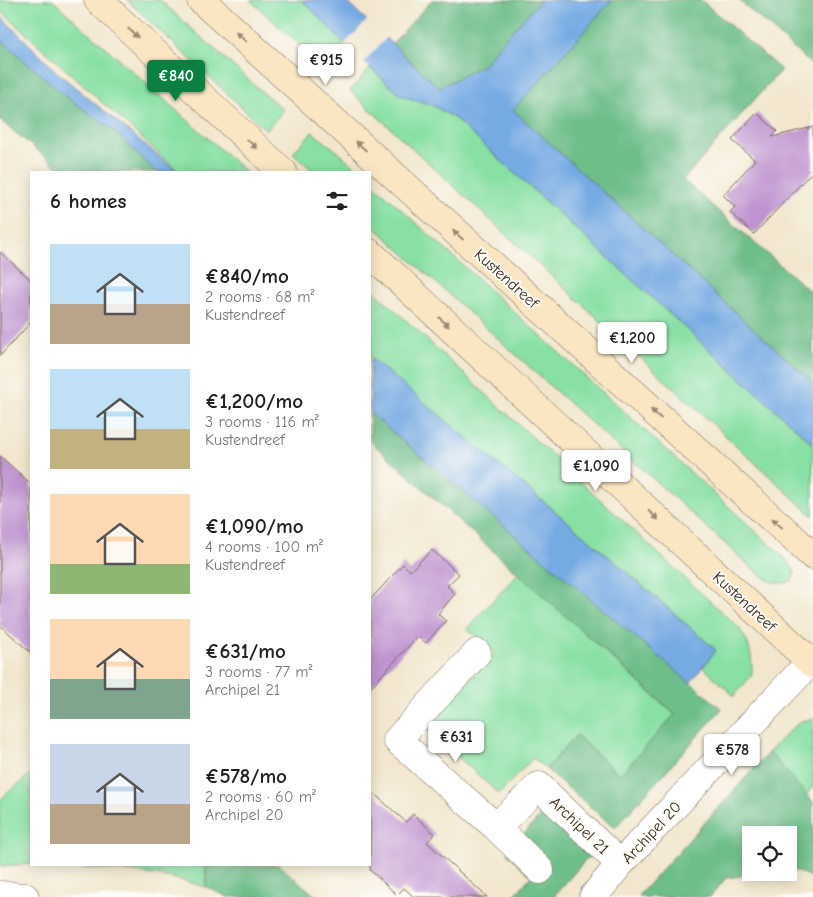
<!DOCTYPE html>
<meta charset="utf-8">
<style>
:root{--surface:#fff;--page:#f2f2f2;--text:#222;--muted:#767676;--accent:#0b8043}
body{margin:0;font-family:"Comic Neue",sans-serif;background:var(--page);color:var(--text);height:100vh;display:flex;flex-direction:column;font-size:19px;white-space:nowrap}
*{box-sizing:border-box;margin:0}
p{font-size:16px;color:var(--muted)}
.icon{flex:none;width:28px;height:28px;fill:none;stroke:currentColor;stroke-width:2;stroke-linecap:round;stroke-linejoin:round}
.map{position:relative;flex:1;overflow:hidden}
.panel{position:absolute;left:30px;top:171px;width:341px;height:695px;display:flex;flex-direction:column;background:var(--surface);border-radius:0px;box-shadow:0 2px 12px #0003}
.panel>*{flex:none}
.buttons{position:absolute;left:742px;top:826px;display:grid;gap:10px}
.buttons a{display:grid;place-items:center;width:55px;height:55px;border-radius:0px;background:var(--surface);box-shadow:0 2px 12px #0003;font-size:25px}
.price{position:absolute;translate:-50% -42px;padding:0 11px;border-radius:5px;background:#fff;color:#222;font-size:16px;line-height:32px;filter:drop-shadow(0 1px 2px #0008)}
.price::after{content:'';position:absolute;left:50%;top:30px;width:15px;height:11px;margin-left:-8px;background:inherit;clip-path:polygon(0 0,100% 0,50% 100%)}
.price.selected{background:var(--accent);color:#fff}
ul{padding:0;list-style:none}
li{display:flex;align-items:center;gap:15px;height:125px;padding:0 20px}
li span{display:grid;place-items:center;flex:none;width:140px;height:100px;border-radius:0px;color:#555}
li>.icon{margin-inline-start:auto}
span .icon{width:60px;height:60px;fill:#fffc;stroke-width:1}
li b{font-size:21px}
h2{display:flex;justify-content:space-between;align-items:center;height:60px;padding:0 20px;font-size:21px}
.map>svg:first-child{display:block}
.green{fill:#88e0a4;stroke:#628561}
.forest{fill:#6ebe8a;stroke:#547454}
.water{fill:#76aae3;stroke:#586a80}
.pier{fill:#f2e7ce}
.building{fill:#bf94d0}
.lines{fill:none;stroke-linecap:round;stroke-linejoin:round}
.street-casing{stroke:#7b6c5c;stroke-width:29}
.secondary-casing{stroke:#7b6c5c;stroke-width:29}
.street{stroke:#fff;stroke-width:28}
.secondary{stroke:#fbe6c4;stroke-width:28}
.oneway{fill:#9b8871}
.labels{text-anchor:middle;stroke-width:4;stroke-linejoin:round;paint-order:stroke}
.street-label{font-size:16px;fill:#3b2a1e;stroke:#fdfcf7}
</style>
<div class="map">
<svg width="813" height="897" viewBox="0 0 813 897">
<rect width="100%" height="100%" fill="#fdfcf7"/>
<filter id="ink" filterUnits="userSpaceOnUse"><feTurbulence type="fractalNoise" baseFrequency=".02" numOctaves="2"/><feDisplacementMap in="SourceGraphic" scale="10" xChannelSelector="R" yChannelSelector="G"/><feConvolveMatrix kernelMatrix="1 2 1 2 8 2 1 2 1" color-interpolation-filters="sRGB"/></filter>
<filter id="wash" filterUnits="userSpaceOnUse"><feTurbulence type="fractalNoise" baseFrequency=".0096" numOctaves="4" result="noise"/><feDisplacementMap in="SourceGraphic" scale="20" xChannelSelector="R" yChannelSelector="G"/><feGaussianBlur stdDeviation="1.12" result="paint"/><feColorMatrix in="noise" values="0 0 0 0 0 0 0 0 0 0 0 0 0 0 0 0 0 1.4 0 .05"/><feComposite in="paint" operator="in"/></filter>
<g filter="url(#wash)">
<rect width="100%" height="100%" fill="#f2e7ce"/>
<path class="green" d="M0 0H52L246 172H179L0 10Z
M127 0H160L261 91 284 110 266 130Z
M250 0H302L345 44 324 67Z
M370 68 400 95 432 105 454 118 813 444V516L350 91Z
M312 132 337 151 361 172H314L293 153Z
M370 181 785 558 795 572 792 581C774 587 767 580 754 570L370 223Z
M370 287 739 628C751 646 752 654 752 675L734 696 703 667 716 650 593 543 372 360 370 362Z
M518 573 675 715 620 775 576 735 546 769 533 758 499 794 425 727 494 654 467 629Z
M813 719V787L806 795 769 752 788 732 801 721Z
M31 774V864L0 866V801L3 797Z
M44 865H206V887L173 878 136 872Z"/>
<path class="forest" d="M432 0H541L500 44 485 64 439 88 392 44Z
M612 0H701L781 70 683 180 813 294V383L513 110Z
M739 0H813V66Z
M0 39 65 96 112 129 171 166 179 172H64L0 120Z
M370 413 722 709 615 828 546 769 576 735 620 775 675 714 370 441Z
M769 752 813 802V878L797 871H789V835H751V872L762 873 726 878 710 897H637Z
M543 813 590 855 553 897H513L531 876 507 853Z
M206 865H279L317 897H228L206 887Z"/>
<path class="water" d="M302 0H345L439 88 485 64 500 44 541 0H612L513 110 813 383V444L454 118 432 105 400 95 345 44Z
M0 15 58 73 178 172H156L112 129 65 96 0 39Z
M372 359 593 543 716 650 690 683 370 413V362Z"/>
<path class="pier" d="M369 18 388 36 362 64 343 46Z"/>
<g id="blocks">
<path class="building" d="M757 113 777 131 772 137 813 127V171L754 234 730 212 735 207 723 195 755 160 732 140Z
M0 252 31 280V322L0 356Z
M0 456 31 484V653L0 625Z
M432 550 459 574 447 586 455 594 438 614 446 621 426 643 418 636 370 688V600L403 564 410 571Z
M370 790 406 822 413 814 435 834 427 842 487 897H414L404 888 397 895 370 870Z"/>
</g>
</g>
<g filter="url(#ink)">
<use href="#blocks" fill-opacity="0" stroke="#7b6c5c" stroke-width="1"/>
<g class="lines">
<g class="street-casing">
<path id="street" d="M477 653 397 740 496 827 540 870
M496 827 539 786 620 864
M0 895 25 897
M593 897 620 864 813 659"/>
</g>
<g class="secondary-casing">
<path id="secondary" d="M98 0 283 172
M201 0 813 556
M370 253 813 664"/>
</g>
<use href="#street" class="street"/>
<use href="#secondary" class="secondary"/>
</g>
<defs><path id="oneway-solid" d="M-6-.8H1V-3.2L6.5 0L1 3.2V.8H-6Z" transform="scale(1.25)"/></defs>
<g class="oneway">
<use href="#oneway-solid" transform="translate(133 33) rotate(43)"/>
<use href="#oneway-solid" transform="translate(241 37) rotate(-138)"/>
<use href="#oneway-solid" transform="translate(252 144) rotate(43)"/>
<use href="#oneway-solid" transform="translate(361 146) rotate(-138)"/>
<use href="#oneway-solid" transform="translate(458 235) rotate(-138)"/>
<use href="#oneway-solid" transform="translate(444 322) rotate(43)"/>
<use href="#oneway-solid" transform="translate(656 414) rotate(-138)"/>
<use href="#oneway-solid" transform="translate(653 515) rotate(43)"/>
<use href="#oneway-solid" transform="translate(777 523) rotate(-138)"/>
</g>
</g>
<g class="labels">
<g class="street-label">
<text transform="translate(507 278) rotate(42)" y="6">Kustendreef</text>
<text transform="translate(745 601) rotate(43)" y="6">Kustendreef</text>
<text transform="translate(580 825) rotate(44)" y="6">Archipel 21</text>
<text transform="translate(651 832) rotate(-47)" y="6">Archipel 20</text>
</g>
</g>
</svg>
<div class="buttons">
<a><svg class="icon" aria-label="locate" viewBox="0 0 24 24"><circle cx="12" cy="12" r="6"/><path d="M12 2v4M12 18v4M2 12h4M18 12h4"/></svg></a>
</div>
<b class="price" style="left:326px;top:86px">€915</b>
<b class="price selected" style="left:176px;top:102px">€840</b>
<b class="price" style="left:632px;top:364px">€1,200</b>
<b class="price" style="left:596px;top:492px">€1,090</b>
<b class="price" style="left:456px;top:763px">€631</b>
<b class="price" style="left:732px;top:776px">€578</b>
<section class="panel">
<h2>6 homes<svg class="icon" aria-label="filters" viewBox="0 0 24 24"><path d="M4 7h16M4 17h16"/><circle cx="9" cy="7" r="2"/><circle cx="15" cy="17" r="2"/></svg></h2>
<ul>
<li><span style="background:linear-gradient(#bfe0f5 60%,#b9a48a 0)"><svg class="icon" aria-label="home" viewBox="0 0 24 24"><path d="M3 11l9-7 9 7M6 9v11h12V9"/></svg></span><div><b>€840/mo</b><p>2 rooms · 68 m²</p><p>Kustendreef</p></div></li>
<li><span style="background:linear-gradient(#bfe0f5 60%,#c2b280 0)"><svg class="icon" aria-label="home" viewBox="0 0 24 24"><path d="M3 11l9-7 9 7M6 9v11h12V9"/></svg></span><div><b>€1,200/mo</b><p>3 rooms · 116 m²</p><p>Kustendreef</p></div></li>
<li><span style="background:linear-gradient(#ffd9b3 70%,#8fb573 0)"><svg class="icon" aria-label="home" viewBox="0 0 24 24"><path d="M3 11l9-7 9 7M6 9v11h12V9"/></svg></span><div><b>€1,090/mo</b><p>4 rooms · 100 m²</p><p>Kustendreef</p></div></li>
<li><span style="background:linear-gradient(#ffd9b3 60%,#7fa58c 0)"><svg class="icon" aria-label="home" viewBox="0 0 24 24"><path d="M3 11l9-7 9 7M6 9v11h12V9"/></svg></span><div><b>€631/mo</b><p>3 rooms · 77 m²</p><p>Archipel 21</p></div></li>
<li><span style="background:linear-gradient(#c9d6e8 60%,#b9a48a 0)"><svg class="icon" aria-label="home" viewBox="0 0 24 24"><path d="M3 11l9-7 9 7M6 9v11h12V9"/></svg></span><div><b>€578/mo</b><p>2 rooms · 60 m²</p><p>Archipel 20</p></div></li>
</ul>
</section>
</div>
